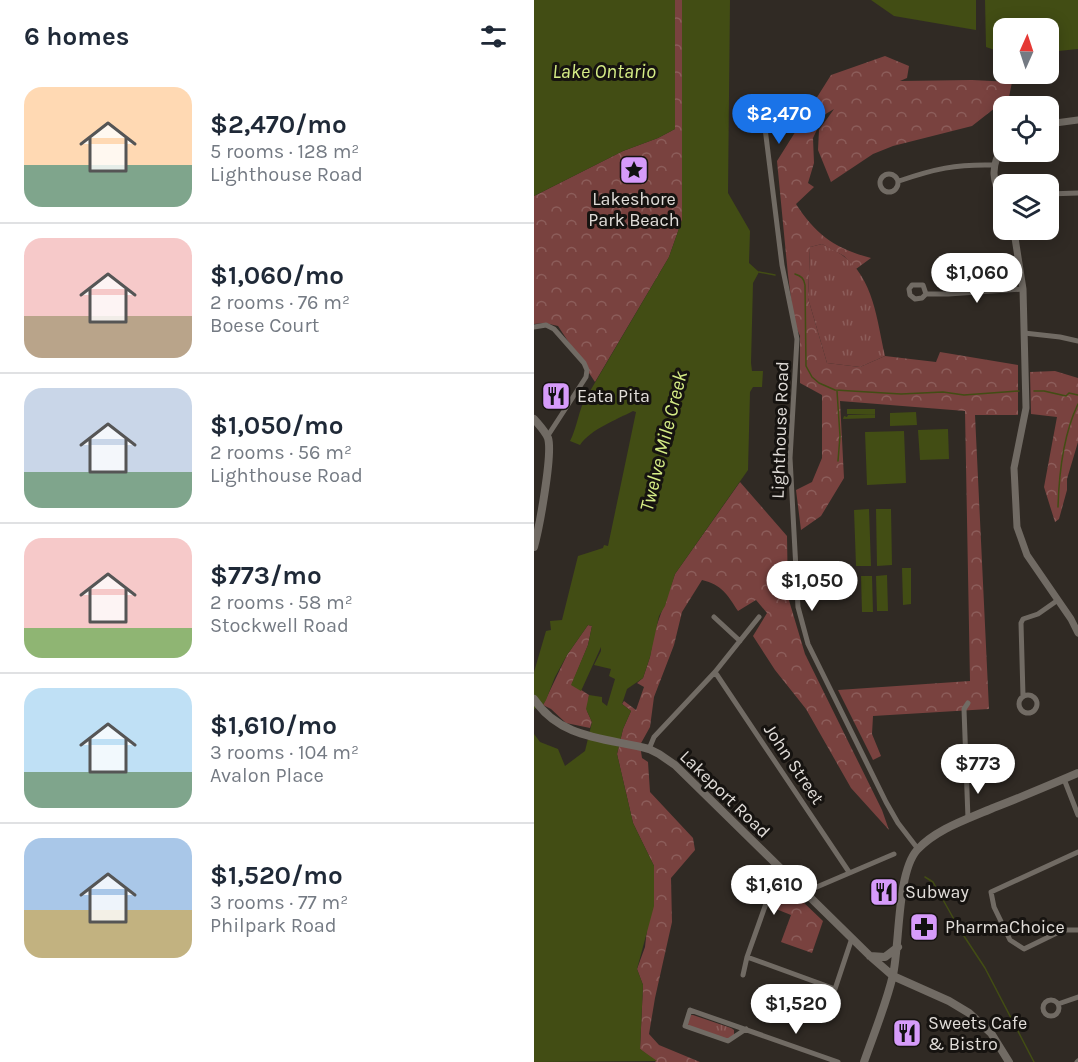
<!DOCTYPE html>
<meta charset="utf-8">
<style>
:root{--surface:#fff;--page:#f6f6f7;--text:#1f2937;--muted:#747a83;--line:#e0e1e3;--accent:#1a73e8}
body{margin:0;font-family:Karla,sans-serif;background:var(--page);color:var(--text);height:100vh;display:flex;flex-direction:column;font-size:22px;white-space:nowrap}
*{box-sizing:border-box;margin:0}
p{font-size:20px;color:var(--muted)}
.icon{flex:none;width:33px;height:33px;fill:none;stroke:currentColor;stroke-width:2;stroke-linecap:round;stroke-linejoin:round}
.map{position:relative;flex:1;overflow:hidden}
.sheet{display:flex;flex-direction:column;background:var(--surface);width:534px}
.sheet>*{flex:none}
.needle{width:39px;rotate:3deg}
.fabs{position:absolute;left:459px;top:18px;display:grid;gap:12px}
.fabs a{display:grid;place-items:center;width:66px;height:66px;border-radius:12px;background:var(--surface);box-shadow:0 3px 15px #0003;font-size:30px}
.price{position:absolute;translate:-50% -51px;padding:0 14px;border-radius:21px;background:#fff;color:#222;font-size:20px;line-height:39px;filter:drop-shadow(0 2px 3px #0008)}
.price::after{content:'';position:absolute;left:50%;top:36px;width:18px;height:14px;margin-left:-9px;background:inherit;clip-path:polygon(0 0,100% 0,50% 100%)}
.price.current{background:var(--accent);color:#fff}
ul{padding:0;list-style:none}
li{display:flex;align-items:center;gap:18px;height:150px;padding:0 24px}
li+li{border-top:2px solid var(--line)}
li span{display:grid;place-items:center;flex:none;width:168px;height:120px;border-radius:18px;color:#555}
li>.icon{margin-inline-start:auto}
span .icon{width:72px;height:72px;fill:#fffc;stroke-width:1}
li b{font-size:26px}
h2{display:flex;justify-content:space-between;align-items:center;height:72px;padding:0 24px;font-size:26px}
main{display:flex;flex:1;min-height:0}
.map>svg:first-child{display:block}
.grass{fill:url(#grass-tufts)}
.forest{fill:url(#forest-crowns)}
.water{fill:#424d14}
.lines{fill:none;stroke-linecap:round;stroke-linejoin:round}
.stream{stroke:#424d14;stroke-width:1.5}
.minor{stroke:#716b64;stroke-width:5}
.tertiary{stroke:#716b64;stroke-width:7}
.secondary{stroke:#716b64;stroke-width:8}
.labels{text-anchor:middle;stroke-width:6;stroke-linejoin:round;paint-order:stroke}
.poi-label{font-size:18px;fill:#e1ddd9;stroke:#161310;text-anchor:start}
.street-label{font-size:18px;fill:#e1ddd9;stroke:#161310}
.water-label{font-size:20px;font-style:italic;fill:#d6ed86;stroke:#161310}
</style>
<main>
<section class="sheet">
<h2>6 homes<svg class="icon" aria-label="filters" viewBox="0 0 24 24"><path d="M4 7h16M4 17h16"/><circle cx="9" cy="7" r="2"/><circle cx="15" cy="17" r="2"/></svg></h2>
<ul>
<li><span style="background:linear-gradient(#ffd9b3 65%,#7fa58c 0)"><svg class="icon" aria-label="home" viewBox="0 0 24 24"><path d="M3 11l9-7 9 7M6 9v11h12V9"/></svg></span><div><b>$2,470/mo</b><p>5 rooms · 128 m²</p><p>Lighthouse Road</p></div></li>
<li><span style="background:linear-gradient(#f6c9c9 65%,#b9a48a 0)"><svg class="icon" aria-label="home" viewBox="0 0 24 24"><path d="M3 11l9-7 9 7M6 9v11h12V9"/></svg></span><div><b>$1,060/mo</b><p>2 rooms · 76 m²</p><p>Boese Court</p></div></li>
<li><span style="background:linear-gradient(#c9d6e8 70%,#7fa58c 0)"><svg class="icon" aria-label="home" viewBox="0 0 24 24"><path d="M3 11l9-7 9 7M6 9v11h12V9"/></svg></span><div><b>$1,050/mo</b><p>2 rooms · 56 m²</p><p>Lighthouse Road</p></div></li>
<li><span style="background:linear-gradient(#f6c9c9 75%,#8fb573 0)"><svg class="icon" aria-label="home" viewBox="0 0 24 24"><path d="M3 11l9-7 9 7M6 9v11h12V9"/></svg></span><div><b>$773/mo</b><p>2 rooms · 58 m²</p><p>Stockwell Road</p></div></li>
<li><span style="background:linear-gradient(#bfe0f5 70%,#7fa58c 0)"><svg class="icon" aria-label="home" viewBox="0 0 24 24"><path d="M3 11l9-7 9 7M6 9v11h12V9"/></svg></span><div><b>$1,610/mo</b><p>3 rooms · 104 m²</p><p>Avalon Place</p></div></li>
<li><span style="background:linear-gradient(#a9c7e8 60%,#c2b280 0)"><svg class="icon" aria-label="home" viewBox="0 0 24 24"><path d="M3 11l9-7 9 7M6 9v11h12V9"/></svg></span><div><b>$1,520/mo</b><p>3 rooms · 77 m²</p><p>Philpark Road</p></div></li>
</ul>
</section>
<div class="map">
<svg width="544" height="1062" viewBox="0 0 544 1062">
<defs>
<pattern id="grass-tufts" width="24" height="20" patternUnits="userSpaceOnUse" patternTransform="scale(1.5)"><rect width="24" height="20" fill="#79423f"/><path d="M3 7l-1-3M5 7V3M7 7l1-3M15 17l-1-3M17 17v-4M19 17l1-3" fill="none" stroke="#8c5d5a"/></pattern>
<pattern id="forest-crowns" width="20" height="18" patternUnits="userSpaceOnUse" patternTransform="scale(1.5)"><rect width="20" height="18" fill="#79423f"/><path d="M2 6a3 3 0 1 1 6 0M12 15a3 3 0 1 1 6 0" fill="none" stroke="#8c5d5a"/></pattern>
</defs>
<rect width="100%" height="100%" fill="#302a24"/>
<path class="grass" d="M288 244C295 247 302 251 308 255 340 278 343 321 351 356L326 367 293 363 274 298 276 247Z
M156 1015H159L197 1028 200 1030V1036L194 1040 155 1026 153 1023Z"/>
<path class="forest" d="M141 0H148V220L135 257 61 382 24 326 11 323 0 324V196L89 151 124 138 141 129Z
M351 56 375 66 373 78 366 81 438 80 478 82 475 97 438 126 359 146 339 154 297 182 284 150 285 130 300 109 290 115 279 138 280 163 274 183 280 187 262 204C282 235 302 249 337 258L322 269 310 256 288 244 276 247 274 298 293 363 326 367 351 356 402 362 406 352 484 365V415H441L455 709 339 716 338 734 347 756 339 760 304 690 436 681 431 411 306 401 310 478 287 516 267 530 262 490 278 482 288 458V395L266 383V336L260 322 254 275 243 161 297 75Z
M521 371 544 378V442L533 479V490L525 519 521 522 510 487 523 417 497 414 496 372Z
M206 482 253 536 254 597 271 654 348 810 355 830 317 788 272 709 241 670 219 636 233 613 222 600 204 611C193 594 188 585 168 580L148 612 140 645 120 697 116 727 106 745 108 758 114 762 116 792 159 838 161 850 137 878 138 922 121 998 115 1034 125 1045 166 1062H122L106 1049 109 985 103 969 111 947 120 866 99 823 83 754 89 729 97 711 88 704 90 701 102 710 110 687 103 683 109 678 116 657 120 633 141 574Z
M54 625 58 626 54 645 38 684 55 695 53 711 58 722 56 728 32 723 17 709 9 705 33 655Z
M246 880 289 921 278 953 247 942 257 915 237 907Z"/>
<path class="water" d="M0 0H141V129L124 138 89 151 0 196Z
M148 0H196L194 193 216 231 215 263 225 272 219 283 217 363 218 371H229L228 387H219L216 392 214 470 141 574 131 606 125 616 116 657 109 678 93 689 88 704 97 711 89 729 83 754 99 823 120 866V906L103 969 109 985 106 1049 123 1061 0 1062V734L6 742 24 749 31 766 51 751 58 722 52 709 55 695 68 697V702L73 706 81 679 75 676 77 669 60 665 67 651V647L47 691 37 685 54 645 58 626 54 625 33 655 21 677 12 700 9 705 0 709V672L12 631 17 630 16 621 28 620 44 556 69 548 70 545 74 546 102 412 99 411C82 420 57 429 46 445L36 441C42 430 44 415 49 403L135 257 148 220Z
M337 0H442V30L360 16Z
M451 0H544V49L515 52 514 28H470L469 53 452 47Z
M313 409H341V418L309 419 310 416 313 417 314 415 341 414H313Z
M382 412 383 425 356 426V413Z
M414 429 415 459 386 460 384 430Z
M370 431 372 483 333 485 331 432Z
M335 509 337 566H322L320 510Z
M342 509H357L358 565 343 566Z
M368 568H377V604L369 605Z
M353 575 354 611H343L342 576Z
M327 576H338L339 612H328Z"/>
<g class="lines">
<path class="stream" d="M225 272 241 275
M261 274C267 276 270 278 271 285L272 366 278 377 285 383 301 390 367 394 409 392 430 395 485 391
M303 391 306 436 304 461
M500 391H510L532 396 535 393 544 395
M524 507C525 473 529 435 544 404
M391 877 399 882 426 930 451 968 500 1062"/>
<path class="minor" d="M231 128 248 265 263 339 256 458 264 607 274 644 352 802 364 823 384 849
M346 183a9 9 0 1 1 18 0a9 9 0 1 1-18 0Z
M365 181C400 169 422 164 459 165
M514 194 544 193
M392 294 388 298 381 299 376 295 375 289 378 285H389L392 294H414L489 289
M0 327 12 325 20 329 50 363 53 370 52 377 13 437
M490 333 526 337 544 341
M180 617 206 641
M181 672 315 872
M485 704a9 9 0 1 1 18 0a9 9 0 1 1-18 0Z
M489 696 487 623 489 619 504 614 524 600
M434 703 430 709 434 819
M115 749 120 737 181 672 225 617
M530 779 544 815
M544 852 457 892 460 907 476 940 490 949 529 930H544
M271 892 360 854
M213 957 301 989
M209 975 213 957 245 867
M509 1008a8 8 0 1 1 16 0a8 8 0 1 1-16 0Z
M524 1004 544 997
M289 1015 301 989 318 938
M212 1029 194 1041 151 1026 156 1010 304 1062
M543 1062 544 1061"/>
<path class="tertiary" d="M514 124 544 120
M470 145C453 169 461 184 470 209
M477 230 481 238 489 289 492 408 480 468 483 527 493 555 537 619 544 633"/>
<path class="secondary" d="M0 419C5 425 11 431 14 438 19 454 5 529 0 547
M0 699C26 739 72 738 115 749L125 754 141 765 336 956 359 976 415 1001 435 1013 457 1033 475 1062
M336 956 351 957 364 947
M330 1062C340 1033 352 1005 359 975 366 942 363 873 383 850 402 829 434 819 459 808 488 797 516 785 544 773"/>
</g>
<defs>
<g id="sight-square" transform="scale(1.5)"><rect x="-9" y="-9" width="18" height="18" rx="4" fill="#d69bfa" stroke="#161310"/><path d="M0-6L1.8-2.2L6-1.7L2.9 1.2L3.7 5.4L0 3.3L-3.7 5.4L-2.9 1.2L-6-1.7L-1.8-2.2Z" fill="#111"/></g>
<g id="restaurant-square" transform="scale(1.5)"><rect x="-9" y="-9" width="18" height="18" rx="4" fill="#d69bfa" stroke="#161310"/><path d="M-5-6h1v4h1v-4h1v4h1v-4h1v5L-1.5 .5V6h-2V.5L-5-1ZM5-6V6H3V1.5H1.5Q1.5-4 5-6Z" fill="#111"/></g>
<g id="pharmacy-square" transform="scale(1.5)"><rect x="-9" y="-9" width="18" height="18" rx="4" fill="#d69bfa" stroke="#161310"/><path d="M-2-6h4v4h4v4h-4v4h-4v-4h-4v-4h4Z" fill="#111"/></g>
</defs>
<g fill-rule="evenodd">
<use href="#sight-square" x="100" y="170"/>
<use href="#restaurant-square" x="22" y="396"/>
<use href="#restaurant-square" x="350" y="892"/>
<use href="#pharmacy-square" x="390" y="927"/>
<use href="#restaurant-square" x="373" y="1033"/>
</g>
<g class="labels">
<g class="poi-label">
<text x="100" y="205" text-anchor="middle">Lakeshore<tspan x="100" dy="21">Park Beach</tspan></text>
<text x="43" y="402">Eata Pita</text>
<text x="371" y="898">Subway</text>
<text x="411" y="933">PharmaChoice</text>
<text x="394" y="1029">Sweets Cafe<tspan x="394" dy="21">&amp; Bistro</tspan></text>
</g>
<g class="street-label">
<text transform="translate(246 430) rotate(-88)" y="6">Lighthouse Road</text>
<text transform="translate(260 764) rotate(56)" y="6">John Street</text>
<text transform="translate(191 794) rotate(44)" y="6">Lakeport Road</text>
</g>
<g class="water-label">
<text x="70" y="78">Lake Ontario</text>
<text transform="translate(129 441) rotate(-76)" y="7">Twelve Mile Creek</text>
</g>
</g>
</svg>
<div class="fabs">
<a><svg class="needle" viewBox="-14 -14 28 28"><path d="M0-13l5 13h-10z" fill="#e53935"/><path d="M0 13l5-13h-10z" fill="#747a83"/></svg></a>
<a><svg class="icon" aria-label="locate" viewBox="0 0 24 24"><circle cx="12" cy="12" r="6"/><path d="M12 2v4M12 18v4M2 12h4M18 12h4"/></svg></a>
<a><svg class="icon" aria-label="layers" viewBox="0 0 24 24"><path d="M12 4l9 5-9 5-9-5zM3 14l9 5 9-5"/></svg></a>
</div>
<b class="price current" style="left:245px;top:145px">$2,470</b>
<b class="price" style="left:443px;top:304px">$1,060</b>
<b class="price" style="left:278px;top:612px">$1,050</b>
<b class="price" style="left:444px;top:795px">$773</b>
<b class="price" style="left:240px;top:916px">$1,610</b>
<b class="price" style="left:262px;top:1035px">$1,520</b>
</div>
</main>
